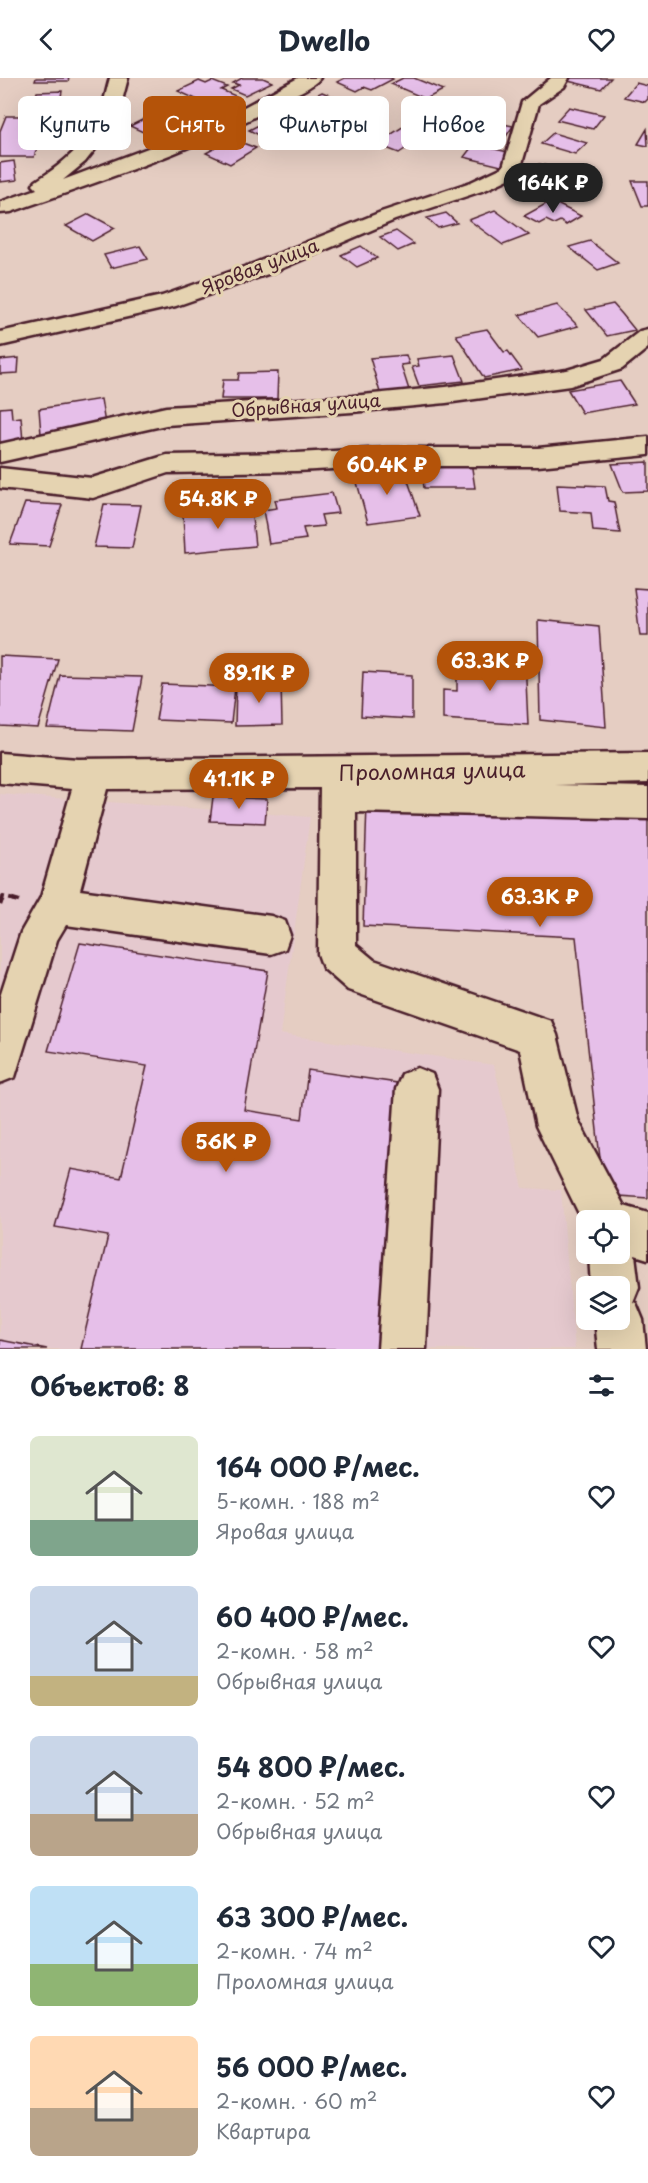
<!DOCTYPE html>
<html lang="ru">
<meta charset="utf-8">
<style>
:root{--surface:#fff;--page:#f6f6f7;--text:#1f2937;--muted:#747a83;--accent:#b45309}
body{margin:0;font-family:"Playpen Sans",sans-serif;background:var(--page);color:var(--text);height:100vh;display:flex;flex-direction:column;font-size:22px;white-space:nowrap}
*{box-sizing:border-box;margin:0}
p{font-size:20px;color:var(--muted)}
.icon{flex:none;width:33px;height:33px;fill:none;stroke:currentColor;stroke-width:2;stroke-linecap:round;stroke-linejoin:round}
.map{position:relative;height:1271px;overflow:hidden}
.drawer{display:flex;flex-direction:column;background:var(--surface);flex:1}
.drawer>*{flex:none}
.top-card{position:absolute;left:18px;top:18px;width:612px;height:54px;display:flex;gap:12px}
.fabs{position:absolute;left:576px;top:1132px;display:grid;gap:12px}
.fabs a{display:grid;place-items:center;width:54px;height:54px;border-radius:9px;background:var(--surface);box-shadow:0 6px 24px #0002;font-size:30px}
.price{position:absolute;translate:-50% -51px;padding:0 14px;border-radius:21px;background:var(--accent);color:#fff;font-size:20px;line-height:39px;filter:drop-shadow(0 2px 3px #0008)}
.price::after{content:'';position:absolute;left:50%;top:36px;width:18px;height:14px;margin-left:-9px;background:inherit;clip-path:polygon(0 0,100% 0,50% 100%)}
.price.active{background:#222;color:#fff}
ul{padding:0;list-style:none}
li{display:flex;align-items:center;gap:18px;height:150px;padding:0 30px}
li span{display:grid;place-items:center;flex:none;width:168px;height:120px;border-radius:9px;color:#555}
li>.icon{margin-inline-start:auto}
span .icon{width:72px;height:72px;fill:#fffc;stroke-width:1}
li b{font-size:26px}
h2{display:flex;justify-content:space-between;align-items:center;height:72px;padding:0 30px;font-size:26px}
.tag{padding:0 21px;border-radius:9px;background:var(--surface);box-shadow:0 6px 24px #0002;font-size:21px;line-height:54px}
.tag.active{background:var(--accent);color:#fff}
header{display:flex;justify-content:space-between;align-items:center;height:78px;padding:0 30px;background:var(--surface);font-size:27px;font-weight:700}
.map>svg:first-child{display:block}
.built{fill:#e5c9ce}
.building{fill:#e6bfe9;stroke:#4a1f2b;stroke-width:1.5}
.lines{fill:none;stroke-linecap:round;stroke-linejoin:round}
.minor-casing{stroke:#4a1f2b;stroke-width:5}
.path-far1{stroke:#4a1f2b;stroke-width:4;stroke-dasharray:6 4.5;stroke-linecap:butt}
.path{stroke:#4a1f2b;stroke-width:4.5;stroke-dasharray:8 6;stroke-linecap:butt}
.minor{fill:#e5d3b1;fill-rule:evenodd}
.labels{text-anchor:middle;stroke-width:6;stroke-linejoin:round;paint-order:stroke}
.far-street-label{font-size:18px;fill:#4a1f2b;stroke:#e5d3b1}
.street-label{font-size:21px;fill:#4a1f2b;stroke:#e5d3b1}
</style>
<header><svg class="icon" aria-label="back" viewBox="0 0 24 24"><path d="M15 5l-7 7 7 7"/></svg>Dwello<svg class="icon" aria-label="heart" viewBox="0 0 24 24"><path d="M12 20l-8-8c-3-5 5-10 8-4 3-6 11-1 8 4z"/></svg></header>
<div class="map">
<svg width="648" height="1271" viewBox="0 0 648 1271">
<rect width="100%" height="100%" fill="#e5cdc2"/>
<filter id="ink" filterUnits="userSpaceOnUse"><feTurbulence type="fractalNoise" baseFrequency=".0167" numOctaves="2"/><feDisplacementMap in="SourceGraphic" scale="12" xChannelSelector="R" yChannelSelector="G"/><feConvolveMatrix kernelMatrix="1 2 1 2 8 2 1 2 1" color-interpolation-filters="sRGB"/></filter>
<g filter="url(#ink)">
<path class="built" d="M0 716 310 739 280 956 494 987 523 1110 561 1112 575 1271H0Z"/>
<path class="building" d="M36 0H69L68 3H35Z
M242 0H263L272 4 245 17 231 11 239 7 233 5Z
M345 0H391L393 1 372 12 364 9 357 13 337 4Z
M403 0H414L443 12 426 21 391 6Z
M571 0H611L601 11 568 3Z
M199 3 206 6 212 3 227 9 221 12 238 19 199 38 181 30 198 22 178 13Z
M636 5 648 8V21L645 24 624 19Z
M62 13 59 30 32 31 37 14Z
M322 14 349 25 323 38 296 27Z
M569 29 604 37 593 51 557 42Z
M284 34 315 47 297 57 285 51 267 61 249 52Z
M6 38H48L34 79H0V53Z
M150 38 176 50 156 60 130 48Z
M483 42 513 48 501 66 472 60Z
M404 48 427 56 399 75 376 66Z
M647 51 648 68 638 66Z
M553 55 587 65 575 76 541 66Z
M232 61 256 70 230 86 206 75Z
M474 66 512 75 501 88 464 79Z
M14 83 17 102 0 104V85Z
M539 86 564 92 556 104 531 98Z
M632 103H648V128H642Z
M551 123 581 138 566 147 560 143 554 146 546 142 539 146 524 138Z
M495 132 529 157 503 167 469 142Z
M446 135 457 145 438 150 427 140Z
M89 136 115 150 92 163 66 148Z
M396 153 414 166 398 173 380 159Z
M590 163 618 185 598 192 569 169Z
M140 168 148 181 111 190 104 177Z
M361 168 377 180 357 189 341 177Z
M613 226 622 236 635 252 607 258 586 232Z
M557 227 578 248 538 259 519 237Z
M487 251 504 274 508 273 522 292 484 300 456 257Z
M406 277 409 286 401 287 410 315 381 318 370 280Z
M454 277 464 303 419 308 412 289 419 288 417 281Z
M19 280 18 295 0 296V282Z
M278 294 277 321H221L223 302H238L239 295Z
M620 303 635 326 582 335 568 312Z
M101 321 105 346 41 356 39 331Z
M11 329 12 340 21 339 23 364 0 367V330Z
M421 384H471L475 410H424Z
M648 384V413L623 414 612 386Z
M404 391 420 438 368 445 355 397Z
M557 406 605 408 608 423 614 424 620 455 593 453 591 435 560 433Z
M332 415 338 435 321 437 324 448 303 450 306 461 269 466 263 432 277 430 275 422Z
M25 425 62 427 49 468 10 466Z
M104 426 141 427 132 470 94 469Z
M251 430 255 468 185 475 183 436Z
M634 510 648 511V558H640Z
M538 542 599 548 606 649 540 642Z
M474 577 525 580 528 647 443 641V612L457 613V592L473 593Z
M0 578 58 581 38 650 0 648Z
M363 594 412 597V641L361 638Z
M60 597 142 599 132 653 47 650Z
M281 604 282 647 235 648 236 606Z
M162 606 235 609 231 645 156 642Z
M213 719 267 721 265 745 210 743Z
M367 726 648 740V1120L604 1117 576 859 363 848Z
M80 865 268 893 244 1032 302 1041 308 992 404 1006 382 1271H81L108 1158 55 1149 71 1091 121 1100 147 988 48 973Z
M0 1262 47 1271H0Z"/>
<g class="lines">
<g class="minor-casing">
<path id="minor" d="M110 0H128L119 34 108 55 85 84 63 102 193 53 231 36 298 0H320C313 9 299 14 289 20 203 70 105 101 11 134L0 135V124L37 111 33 107 36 103C60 88 86 67 98 40 104 27 106 13 110 0Z
M551 0H569L564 9 539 26 519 96 485 112 395 142 271 195 176 228 0 268V254L162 218 255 185 381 134 471 104 503 89 522 24Z
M648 251V270L622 291 570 308 446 325 352 334 166 347 0 384V366L166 329 352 318 446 309 567 292 604 281 640 253Z
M648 359V377L538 388H388L297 393 168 395 93 420 0 410V390L92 400 167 377 297 375 388 370H538Z
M0 675 78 681 648 675V705L555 707 648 709V741L356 734V867L374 882 551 943 557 957 578 1042 624 1128 648 1135V1181L635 1177 639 1209 633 1224 636 1225 643 1242 646 1271H598L595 1242H620V1209H591L589 1176H620V1143H586V1150L536 1048 520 972 348 912 323 890 318 876 320 710 107 711 80 812 271 838 285 843 290 857 285 871 271 876 66 847 57 862 15 999 0 1005V919L21 854 41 819 72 711 0 705Z
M417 990 432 996 438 1011 426 1271H378L396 1011 402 996Z"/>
</g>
<path class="path-far1" d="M2 823 3 819 18 823"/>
<path class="path" d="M12 821 19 823
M0 827 2 821"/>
<use href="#minor" class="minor"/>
</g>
</g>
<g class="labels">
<g class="far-street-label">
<text transform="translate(260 189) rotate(-21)" y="6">Яровая улица</text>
<text transform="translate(306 328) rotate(-4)" y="6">Обрывная улица</text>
</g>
<g class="street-label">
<text transform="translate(432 694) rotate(-1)" y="7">Проломная улица</text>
</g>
</g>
</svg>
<div class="fabs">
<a><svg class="icon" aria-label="locate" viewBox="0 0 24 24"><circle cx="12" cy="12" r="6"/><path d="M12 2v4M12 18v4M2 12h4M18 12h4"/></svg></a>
<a><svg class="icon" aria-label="layers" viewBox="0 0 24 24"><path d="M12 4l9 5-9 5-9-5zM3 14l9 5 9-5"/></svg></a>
</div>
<b class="price active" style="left:553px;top:136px">164K ₽</b>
<b class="price" style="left:387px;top:418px">60.4K ₽</b>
<b class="price" style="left:218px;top:452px">54.8K ₽</b>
<b class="price" style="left:490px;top:614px">63.3K ₽</b>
<b class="price" style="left:259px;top:626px">89.1K ₽</b>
<b class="price" style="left:239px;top:732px">41.1K ₽</b>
<b class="price" style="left:540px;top:850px">63.3K ₽</b>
<b class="price" style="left:226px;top:1095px">56K ₽</b>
<div class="top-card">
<a class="tag">Купить</a>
<a class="tag active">Снять</a>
<a class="tag">Фильтры</a>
<a class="tag">Новое</a>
</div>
</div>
<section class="drawer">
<h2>Объектов: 8<svg class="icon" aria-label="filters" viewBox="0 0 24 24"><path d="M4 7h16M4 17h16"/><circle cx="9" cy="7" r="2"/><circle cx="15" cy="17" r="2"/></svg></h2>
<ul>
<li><span style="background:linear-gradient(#dfe7d0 70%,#7fa58c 0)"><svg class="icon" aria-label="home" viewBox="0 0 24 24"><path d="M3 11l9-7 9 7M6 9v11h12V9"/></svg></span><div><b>164 000 ₽/мес.</b><p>5-комн. · 188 m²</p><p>Яровая улица</p></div><svg class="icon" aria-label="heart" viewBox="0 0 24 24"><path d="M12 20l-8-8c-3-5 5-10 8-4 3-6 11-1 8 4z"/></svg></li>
<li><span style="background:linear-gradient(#c9d6e8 75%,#c2b280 0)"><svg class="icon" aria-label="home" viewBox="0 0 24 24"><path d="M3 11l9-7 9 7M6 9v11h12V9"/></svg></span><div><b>60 400 ₽/мес.</b><p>2-комн. · 58 m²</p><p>Обрывная улица</p></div><svg class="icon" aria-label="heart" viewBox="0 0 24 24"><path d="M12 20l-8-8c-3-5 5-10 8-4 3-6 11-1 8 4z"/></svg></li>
<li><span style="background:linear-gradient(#c9d6e8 65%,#b9a48a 0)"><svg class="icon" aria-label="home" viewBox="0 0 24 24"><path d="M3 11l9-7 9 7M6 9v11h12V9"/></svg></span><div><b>54 800 ₽/мес.</b><p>2-комн. · 52 m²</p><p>Обрывная улица</p></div><svg class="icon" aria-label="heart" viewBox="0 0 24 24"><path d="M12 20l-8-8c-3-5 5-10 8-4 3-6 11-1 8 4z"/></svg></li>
<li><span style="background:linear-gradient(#bfe0f5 65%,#8fb573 0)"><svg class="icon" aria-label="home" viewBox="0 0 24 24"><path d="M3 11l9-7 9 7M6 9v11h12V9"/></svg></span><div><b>63 300 ₽/мес.</b><p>2-комн. · 74 m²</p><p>Проломная улица</p></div><svg class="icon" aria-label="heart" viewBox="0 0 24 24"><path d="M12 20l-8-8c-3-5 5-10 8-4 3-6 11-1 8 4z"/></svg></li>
<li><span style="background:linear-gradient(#ffd9b3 60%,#b9a48a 0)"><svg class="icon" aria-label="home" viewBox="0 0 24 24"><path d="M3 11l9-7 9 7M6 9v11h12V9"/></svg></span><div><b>56 000 ₽/мес.</b><p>2-комн. · 60 m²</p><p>Квартира</p></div><svg class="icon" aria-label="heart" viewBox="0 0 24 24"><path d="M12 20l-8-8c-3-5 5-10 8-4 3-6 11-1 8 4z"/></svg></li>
</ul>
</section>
